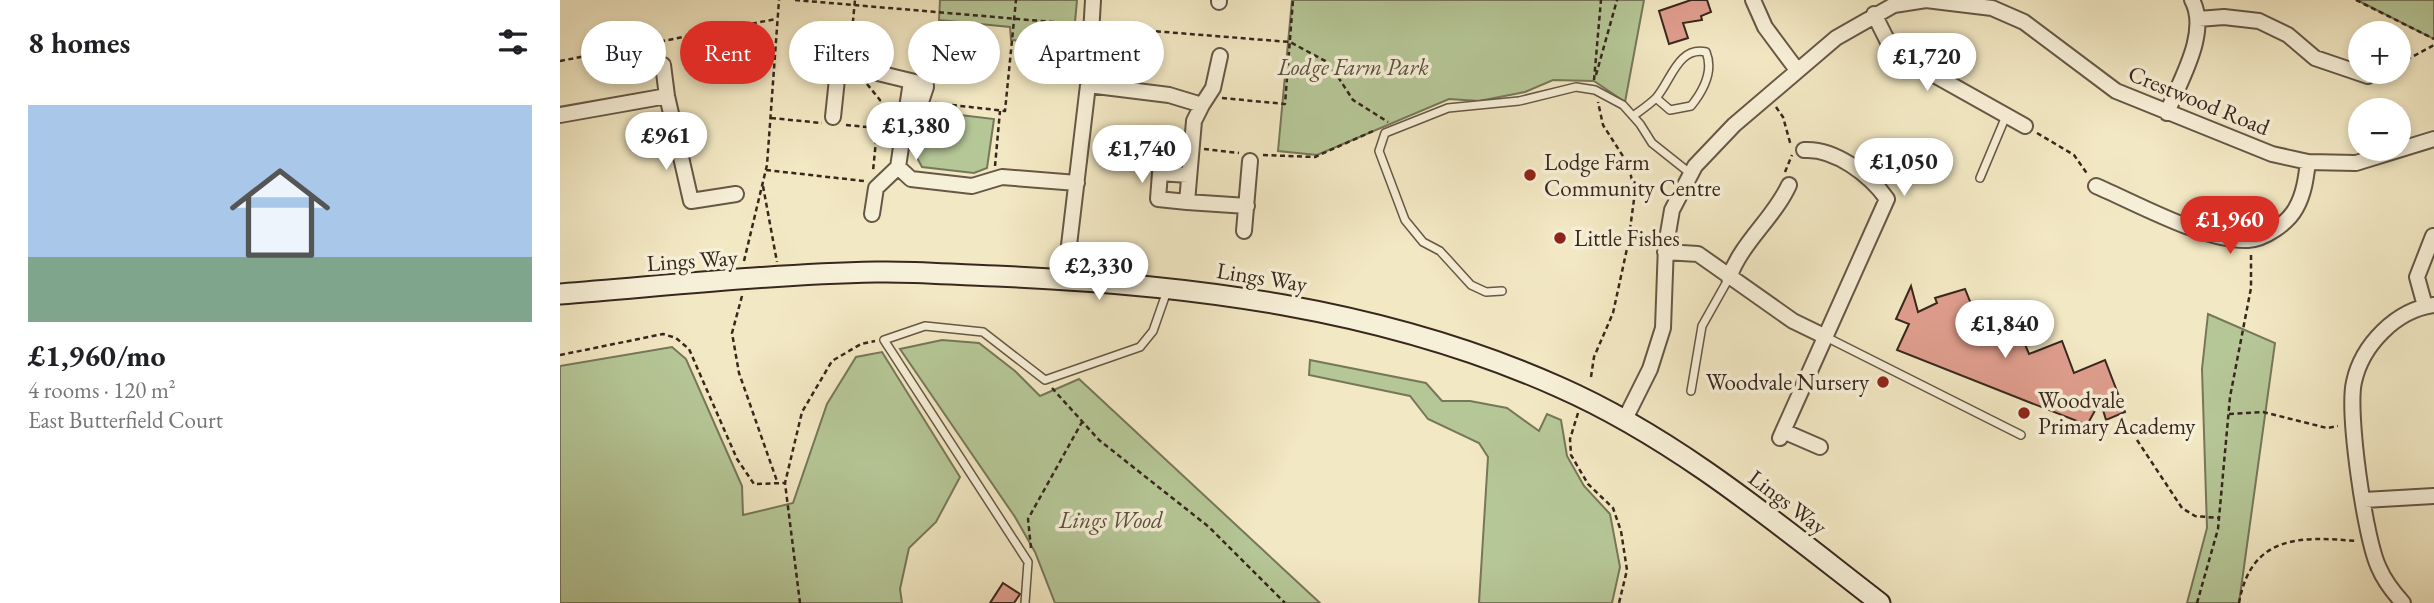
<!DOCTYPE html>
<meta charset="utf-8">
<style>
:root{--surface:#fff;--page:#f6f6f6;--text:#202124;--muted:#757577;--accent:#d93025}
body{margin:0;font-family:"EB Garamond",serif;background:var(--page);color:var(--text);height:100vh;display:flex;flex-direction:column;font-size:26px;white-space:nowrap}
*{box-sizing:border-box;margin:0}
p{font-size:23px;color:var(--muted)}
.icon{flex:none;width:38px;height:38px;fill:none;stroke:currentColor;stroke-width:2;stroke-linecap:round;stroke-linejoin:round}
.map{position:relative;flex:1;overflow:hidden}
.panel{display:flex;flex-direction:column;background:var(--surface);width:560px}
.panel>*{flex:none}
.banner{position:absolute;left:21px;top:21px;width:665px;height:63px;display:flex;gap:14px}
.controls{position:absolute;left:1788px;top:21px;display:grid;gap:14px}
.controls a{display:grid;place-items:center;width:63px;height:63px;border-radius:50%;background:var(--surface);box-shadow:0 4px 10px #0003;font-size:35px}
.price{position:absolute;translate:-50% -60px;padding:0 16px;border-radius:24px;background:#fff;color:#222;font-size:23px;line-height:46px;filter:drop-shadow(0 2px 4px #0008)}
.price::after{content:'';position:absolute;left:50%;top:42px;width:21px;height:16px;margin-left:-10px;background:inherit;clip-path:polygon(0 0,100% 0,50% 100%)}
.price.on{background:var(--accent);color:#fff}
ul{padding:0;list-style:none}
li{display:grid;align-content:center;gap:14px;height:371px;padding:0 28px}
li span{display:grid;place-items:center;height:217px;border-radius:0px;color:#555}
li>.icon{margin-inline-start:auto}
span .icon{width:126px;height:126px;fill:#fffc;stroke-width:1}
li b{font-size:30px}
h2{display:flex;justify-content:space-between;align-items:center;height:84px;padding:0 28px;font-size:30px}
.tag{padding:0 24px;border-radius:32px;background:var(--surface);box-shadow:0 4px 10px #0003;font-size:24px;line-height:63px}
.tag.on{background:var(--accent);color:#fff}
main{display:flex;flex:1;min-height:0}
.map>svg:first-child{display:block}
.green{fill:#b6c797;stroke:#76775a;stroke-width:2}
.building{fill:#e09e8e;stroke:#37271d;stroke-width:2}
.lines{fill:none;stroke-linecap:round;stroke-linejoin:round}
.lane-casing{stroke:#665746;stroke-width:10}
.street-casing{stroke:#665746;stroke-width:18}
.secondary-casing{stroke:#37271d;stroke-width:23}
.path{stroke:#37271d;stroke-width:2.5;stroke-dasharray:5 3.5;stroke-linecap:butt}
.lane{stroke:#f7f0d8;stroke-width:7}
.street{stroke:#f7f0d8;stroke-width:14}
.secondary{stroke:#f7f0d8;stroke-width:19}
.poi-dot{fill:#8f2418;stroke:#f7f0d8;stroke-width:2.5}
.labels{text-anchor:middle;stroke-width:7;stroke-linejoin:round;paint-order:stroke}
.park-label{font-size:23px;font-style:italic;fill:#574f3c;stroke:#f7f0d8}
.street-label{font-size:23px;fill:#37271d;stroke:#f7f0d8}
.poi-label{font-size:23px;fill:#37271d;stroke:#f7f0d8;text-anchor:start}
</style>
<main>
<section class="panel">
<h2>8 homes<svg class="icon" aria-label="filters" viewBox="0 0 24 24"><path d="M4 7h16M4 17h16"/><circle cx="9" cy="7" r="2"/><circle cx="15" cy="17" r="2"/></svg></h2>
<ul>
<li><span style="background:linear-gradient(#a9c7e8 70%,#7fa58c 0)"><svg class="icon" aria-label="home" viewBox="0 0 24 24"><path d="M3 11l9-7 9 7M6 9v11h12V9"/></svg></span><div><b>£1,960/mo</b><p>4 rooms · 120 m²</p><p>East Butterfield Court</p></div></li>
</ul>
</section>
<div class="map">
<svg width="1874" height="603" viewBox="0 0 1874 603">
<rect width="100%" height="100%" fill="#f2e8c3"/>
<filter id="stains"><feTurbulence type="fractalNoise" baseFrequency=".00286" numOctaves="4"/><feColorMatrix values="0 0 0 0 .2 0 0 0 0 .09 0 0 0 0 .02 0 0 0 .5 -.17"/></filter>
<radialGradient id="worn" r=".72"><stop offset=".6" stop-color="#630" stop-opacity="0"/><stop offset="1" stop-color="#630" stop-opacity=".3"/></radialGradient>
<path class="green" d="M380 0H517L513 44 451 40 450 27 379 20Z
M732 0H1084L1065 102 1034 81 993 80 965 92 919 101 889 99 757 155 718 151Z
M1796 0H1874V39L1801 2Z
M400 115 434 119 427 168 414 173 362 167 355 154 362 122 383 124Z
M1648 314 1715 343 1679 603H1627L1647 528 1642 369Z
M382 340 419 343 455 371 480 396 519 379 760 603H495L475 552 455 517 340 349Z
M112 347 126 359 182 486 183 515 233 503 267 404 296 357 322 352 400 477 376 522 349 548 340 589 342 603H0V366Z
M750 360 866 383 882 401H910L947 408 979 431 987 414 1001 420 1007 456 1024 486 1050 514 1060 567 1052 603H919L928 457 919 443 868 419 850 396 749 375Z"/>
<path class="building" d="M1131 0H1147L1151 12 1141 16 1142 20 1123 23 1128 38 1109 44 1099 11Z
M1351 286 1358 312 1377 303 1375 298 1405 289 1424 336 1456 323 1469 354 1502 341 1514 373 1545 360 1565 412 1546 420 1543 410 1537 407 1527 425 1337 350 1349 324 1336 319Z
M443 583 460 594 454 603H430Z"/>
<g class="lines">
<g class="lane-casing">
<path id="lane" d="M1073 116C1081 110 1089 105 1096 98 1111 81 1118 46 1146 52 1154 71 1143 91 1131 106L1110 110 1096 98
M1420 178 1446 116
M942 291 926 292 911 285 880 251 863 242 845 220 819 151 825 133 888 108 959 101 1016 87 1035 90 1063 105 1080 124 1092 143 1131 174
M1266 337 1461 435
M1131 391 1142 326 1169 278
M465 603 468 562 324 340 365 326 423 332 485 380 580 347 593 331 607 291"/>
</g>
<g class="street-casing">
<path id="street" d="M659 0V2
M1193 0 1205 27 1237 70
M1366 0 1432 8 1464 22 1556 91 1712 154 1748 162 1796 163 1874 139
M1314 14 1331 48 1342 57 1465 126
M1638 19 1664 17 1699 21 1728 35 1755 58 1808 76
M103 65 107 96 131 201 176 194
M279 68H297L359 83
M364 85 384 49
M528 85 609 95 642 105 634 121 627 202 687 206
M642 105 653 88 660 56
M1607 113C1619 82 1650 33 1632 0
M0 115 107 96
M273 117 281 41
M338 167 351 179 412 186 442 177 517 183
M1536 186C1576 203 1646 242 1688 240 1705 239 1728 223 1736 208 1744 194 1746 178 1748 162
M627 202 598 199 600 173 628 175
M312 214 316 188 338 167 350 88 359 83 366 87 362 99 356 100 351 96
M684 231 690 161
M1105 252 1138 254 1233 321 1266 337
M1169 278C1181 243 1214 218 1229 185
M505 279 528 85 533 0
M1865 306 1857 277 1873 236
M1064 421 1090 369 1103 328 1106 245 1112 210 1135 166 1174 125 1276 38 1334 5 1366 0
M1223 431 1260 447
M1220 438 1327 199C1310 175 1275 148 1244 150
M1804 500 1874 496
M1843 603C1834 593 1824 580 1819 568 1805 540 1787 412 1794 382 1802 345 1836 310 1874 305"/>
</g>
<g class="secondary-casing">
<path id="secondary" d="M0 294C103 286 213 274 316 272 356 271 396 275 436 276 628 284 822 308 999 387 1117 439 1219 525 1320 603"/>
</g>
<path class="path" d="M235 0 517 24
M1796 0 1874 39
M292 31 295 0
M545 31 580 30 730 42 769 63 793 100 828 122
M0 61 216 19
M1839 64 1874 45
M1036 75 1057 0
M1034 80 1041 0
M307 84 320 100 313 171
M662 98 725 104 733 0
M375 103 445 111 456 0
M1216 107 1223 117 1231 146
M211 118 262 123
M286 125 317 128
M1477 133 1514 155 1528 175
M644 149 679 153
M703 155 755 157 813 131
M435 166 440 111
M206 170 304 181
M1225 172 1232 155
M203 186 217 262
M184 261 207 165 219 0
M182 296 172 333 179 373 218 484
M0 355 103 334 116 338 129 349 177 459 194 484 225 483
M1031 377 1034 357 1053 313 1068 244 1075 192 1068 164 1043 125 1038 102
M492 388 539 440 649 527 725 603
M1018 413 1010 439 1011 455 1028 484 1053 508 1061 531 1067 570 1059 603
M1669 414 1703 412 1767 428 1778 426
M1577 440 1622 508 1635 516 1659 518
M471 548 468 519 522 422
M240 603 225 483 242 412 272 361 301 344 315 341
M1637 603 1658 529 1670 397 1691 288V255
M1679 603C1691 535 1740 536 1796 541"/>
<use href="#lane" class="lane"/>
<use href="#street" class="street"/>
<use href="#secondary" class="secondary"/>
</g>
<g class="poi-dot">
<circle cx="970" cy="175" r="7"/>
<circle cx="1000" cy="238" r="7"/>
<circle cx="1323" cy="382" r="7"/>
<circle cx="1464" cy="413" r="7"/>
</g>
<g class="labels">
<g class="park-label">
<text x="793" y="75">Lodge Farm Park</text>
<text x="551" y="528">Lings Wood</text>
</g>
<g class="street-label">
<text transform="translate(1639 100) rotate(22)" y="8">Crestwood Road</text>
<text transform="translate(132 260) rotate(-4)" y="8">Lings Way</text>
<text transform="translate(702 277) rotate(9)" y="8">Lings Way</text>
<text transform="translate(1228 502) rotate(37)" y="8">Lings Way</text>
</g>
<g class="poi-label">
<text x="984" y="170">Lodge Farm<tspan x="984" dy="26">Community Centre</tspan></text>
<text x="1014" y="246">Little Fishes</text>
<text x="1309" y="390" text-anchor="end">Woodvale Nursery</text>
<text x="1478" y="408">Woodvale<tspan x="1478" dy="26">Primary Academy</tspan></text>
</g>
</g>
<rect width="100%" height="100%" filter="url(#stains)"/>
<rect width="100%" height="100%" fill="url(#worn)"/>
</svg>
<div class="controls">
<a>+</a>
<a>−</a>
</div>
<b class="price" style="left:1367px;top:93px">£1,720</b>
<b class="price" style="left:356px;top:162px">£1,380</b>
<b class="price" style="left:106px;top:172px">£961</b>
<b class="price" style="left:582px;top:185px">£1,740</b>
<b class="price" style="left:1344px;top:198px">£1,050</b>
<b class="price on" style="left:1670px;top:256px">£1,960</b>
<b class="price" style="left:539px;top:302px">£2,330</b>
<b class="price" style="left:1445px;top:360px">£1,840</b>
<div class="banner">
<a class="tag">Buy</a>
<a class="tag on">Rent</a>
<a class="tag">Filters</a>
<a class="tag">New</a>
<a class="tag">Apartment</a>
</div>
</div>
</main>
